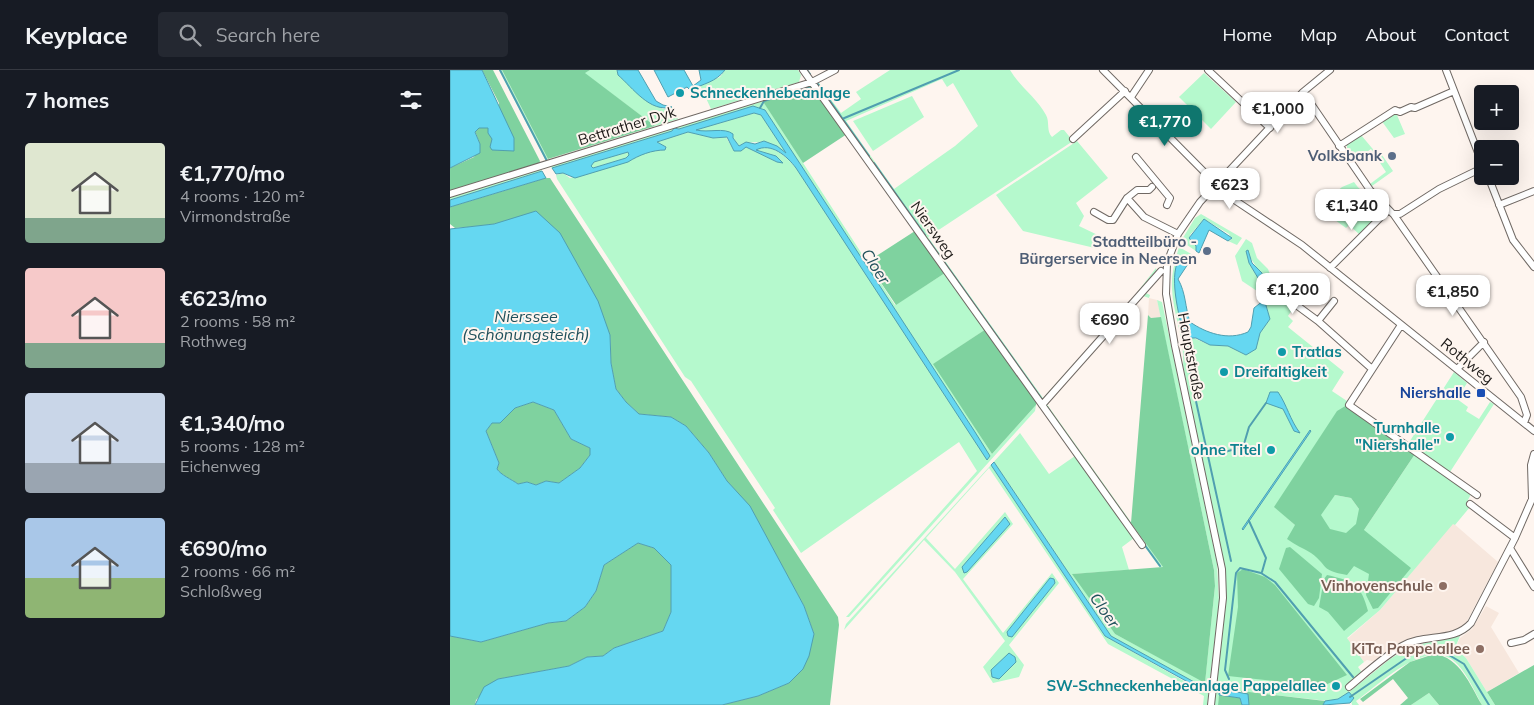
<!DOCTYPE html>
<meta charset="utf-8">
<style>
:root{--surface:#171b24;--page:#242831;--text:#f1f3f6;--muted:#9ea1a6;--line:#363941;--accent:#0f766e}
body{margin:0;font-family:Mulish,sans-serif;background:var(--page);color:var(--text);height:100vh;display:flex;flex-direction:column;font-size:19px;white-space:nowrap}
*{box-sizing:border-box;margin:0}
p{font-size:16px;color:var(--muted)}
.icon{flex:none;width:28px;height:28px;fill:none;stroke:currentColor;stroke-width:2;stroke-linecap:round;stroke-linejoin:round}
.map{position:relative;flex:1;overflow:hidden}
.panel{display:flex;flex-direction:column;background:var(--surface);width:450px}
.panel>*{flex:none}
.controls{position:absolute;left:1024px;top:15px;display:grid;gap:10px}
.controls a{display:grid;place-items:center;width:45px;height:45px;border-radius:5px;background:var(--surface);box-shadow:0 5px 20px #0002;font-size:25px}
.price{position:absolute;translate:-50% -42px;padding:0 11px;border-radius:10px;background:#fff;color:#222;font-size:16px;line-height:32px;filter:drop-shadow(0 1px 2px #0008)}
.price::after{content:'';position:absolute;left:50%;top:30px;width:15px;height:11px;margin-left:-8px;background:inherit;clip-path:polygon(0 0,100% 0,50% 100%)}
.price.current{background:var(--accent);color:#fff}
ul{padding:0;list-style:none}
li{display:flex;align-items:center;gap:15px;height:125px;padding:0 25px}
li span{display:grid;place-items:center;flex:none;width:140px;height:100px;border-radius:5px;color:#555}
li>.icon{margin-inline-start:auto}
span .icon{width:60px;height:60px;fill:#fffc;stroke-width:1}
li b{font-size:21px}
h2{display:flex;justify-content:space-between;align-items:center;height:60px;padding:0 25px;font-size:21px}
header{display:flex;align-items:center;gap:30px;box-sizing:border-box;height:70px;padding:0 25px;background:var(--surface);border-bottom:1px solid var(--line)}
header strong{font-size:24px}
nav{display:flex;gap:28px;margin-inline-start:auto;font-size:18px}
.search{width:350px;height:45px;background:var(--page);display:flex;align-items:center;gap:12px;box-sizing:border-box;padding:0 18px;border-radius:5px;color:var(--muted);font-size:19px}
main{display:flex;flex:1;min-height:0}
.map>svg:first-child{display:block}
.built{fill:#f7e7dd}
.green{fill:#b5f9cd;fill-rule:evenodd}
.forest{fill:#7fd29f;fill-rule:evenodd}
.water{fill:#65d7f1;stroke:#509fb0;fill-rule:evenodd}
.lines{fill:none;stroke-linecap:round;stroke-linejoin:round}
.stream{stroke:#509fb0;stroke-width:2}
.minor-casing{stroke:#706964;stroke-width:8}
.minor{stroke:#fff;stroke-width:6}
.culture-dot{fill:#0f9aa8;stroke:#fef5ef;stroke-width:2}
.service-dot{fill:#5c6f8a;stroke:#fef5ef;stroke-width:2}
.transit-dot{fill:#1a4fb4;stroke:#fef5ef;stroke-width:2}
.education-dot{fill:#8d6e63;stroke:#fef5ef;stroke-width:2}
.labels{text-anchor:middle;stroke-width:4;stroke-linejoin:round;paint-order:stroke}
.culture-label{font-size:15px;font-weight:bold;fill:#0d838f;stroke:#fef5ef;text-anchor:start}
.street-label{font-size:15px;fill:#1e1b19;stroke:#fef5ef}
.service-label{font-size:15px;font-weight:bold;fill:#4e5e75;stroke:#fef5ef;text-anchor:end}
.transit-label{font-size:15px;font-weight:bold;fill:#164399;stroke:#fef5ef;text-anchor:end}
.education-label{font-size:15px;font-weight:bold;fill:#785e54;stroke:#fef5ef;text-anchor:end}
.water-label{font-size:16px;font-style:italic;fill:#20515c;stroke:#fef5ef}
</style>
<header>
<strong>Keyplace</strong>
<div class="search"><svg class="icon" aria-label="search" viewBox="0 0 24 24"><circle cx="10" cy="10" r="6"/><path d="M15 15l6 6"/></svg>Search here</div>
<nav><a>Home</a><a>Map</a><a>About</a><a>Contact</a></nav>
</header>
<main>
<section class="panel">
<h2>7 homes<svg class="icon" aria-label="filters" viewBox="0 0 24 24"><path d="M4 7h16M4 17h16"/><circle cx="9" cy="7" r="2"/><circle cx="15" cy="17" r="2"/></svg></h2>
<ul>
<li><span style="background:linear-gradient(#dfe7d0 75%,#7fa58c 0)"><svg class="icon" aria-label="home" viewBox="0 0 24 24"><path d="M3 11l9-7 9 7M6 9v11h12V9"/></svg></span><div><b>€1,770/mo</b><p>4 rooms · 120 m²</p><p>Virmondstraße</p></div></li>
<li><span style="background:linear-gradient(#f6c9c9 75%,#7fa58c 0)"><svg class="icon" aria-label="home" viewBox="0 0 24 24"><path d="M3 11l9-7 9 7M6 9v11h12V9"/></svg></span><div><b>€623/mo</b><p>2 rooms · 58 m²</p><p>Rothweg</p></div></li>
<li><span style="background:linear-gradient(#c9d6e8 70%,#9aa5b1 0)"><svg class="icon" aria-label="home" viewBox="0 0 24 24"><path d="M3 11l9-7 9 7M6 9v11h12V9"/></svg></span><div><b>€1,340/mo</b><p>5 rooms · 128 m²</p><p>Eichenweg</p></div></li>
<li><span style="background:linear-gradient(#a9c7e8 60%,#8fb573 0)"><svg class="icon" aria-label="home" viewBox="0 0 24 24"><path d="M3 11l9-7 9 7M6 9v11h12V9"/></svg></span><div><b>€690/mo</b><p>2 rooms · 66 m²</p><p>Schloßweg</p></div></li>
</ul>
</section>
<div class="map">
<svg width="1084" height="635" viewBox="0 0 1084 635">
<rect width="100%" height="100%" fill="#fef5ef"/>
<path class="built" d="M699 228 707 230 711 247 701 248 698 245Z
M1003 453 1048 492 1016 553 1008 560 999 563 968 566 958 570 926 592 917 590 914 592 897 569 930 540Z
M1036 536 1049 543 1041 557 1069 603 1037 622 1016 588 1005 578 1010 568 1022 559Z"/>
<path class="green" d="M49 0H52L98 89 96 91Z
M140 0H167L168 5 213 39 222 37 228 49 205 56 134 3Z
M275 0H348L351 5 349 12 261 39 250 15 270 7Z
M440 0H560C570 17 587 28 596 45 600 52 596 61 602 67L611 60H614L623 71 478 167 593 328 682 229 706 198 707 203 597 327 591 330 366 14 369 13 391 43 411 29 406 22ZM492 9 497 17 503 13 528 56 505 76 444 119 396 51Z
M754 3 786 32 761 59 729 27Z
M462 26 474 47 423 81 403 51Z
M313 31 445 235 495 203 536 259 484 294 542 384 586 335 585 341 399 547H396L527 401 509 372 351 483 323 440 325 438 241 311 235 307 107 109 106 105 113 103 120 108 181 90C188 84 205 80 215 80L216 77 207 72 238 62 263 68 276 67 284 81 296 77 327 92 326 86 305 80C321 72 336 86 346 98L537 389 315 40 229 59 227 57Z
M304 43 311 45 337 84 314 71C306 74 295 70 289 76L283 68 270 60 260 63 246 60Z
M942 44 947 45 955 64 944 68 931 50Z
M224 58 222 61 102 98 100 96Z
M911 65 927 84 930 82 943 101 922 116 920 114 936 102 921 79 904 91 897 80V74Z
M627 71 658 108 626 133 634 146 629 156 656 169 649 179 573 161 546 125Z
M178 82 179 85 177 88 142 98 141 96 143 92Z
M90 99 92 101 0 130V127Z
M904 112C914 127 924 125 934 139L910 165 899 155 896 158 885 150 888 147 872 134 892 117Z
M751 144 792 168 787 175 778 171 781 170 779 164 754 149 740 165V172L747 176 746 181 731 171 745 148Z
M796 169 802 173 807 188 818 199 823 212 831 218 828 224 844 237 838 246 843 251 838 257 894 302 882 321 897 331V335L825 437 845 455 885 425 901 428 909 439 914 460 965 384 1021 424 1016 434 1020 437 1005 455 1003 454 930 540 897 568 914 592 908 597 913 604 897 616 899 622 940 589 961 576 1010 566 1005 578 1016 588 1045 635H1032C1025 622 1018 606 1008 595 980 563 930 614 906 631L909 635H902L899 622 888 629 878 631 770 619 768 635H763L775 514 774 493 733 296C735 270 723 244 722 219 721 204 725 191 729 177L743 185 739 188 735 185 726 201 728 234 730 247 741 267 760 275 778 276 796 285 806 279 810 263 820 249 815 232 819 221 814 209 796 181 799 193 817 223 816 227 792 211 785 186Z
M696 223 700 225 699 228 693 226 596 333 713 497 710 498 594 336 693 225Z
M707 230 712 232 767 493 769 532 757 635H753L754 626 658 574 539 398 476 468 505 499 555 442 563 454 513 509 553 563 602 503 609 513 559 575 574 595 569 607 543 613 533 597 555 571 505 502 474 470 394 560 396 554 570 363 599 404 625 386 684 468 672 477 679 500 623 504 665 564 755 612 765 516 764 500ZM544 392 661 566 754 618 748 619 655 566 541 395Z
M1004 302 1017 313 1007 329 1018 337 1016 341 1029 349 1040 332 1044 334 1000 402 958 374Z
M979 623 989 635H961Z"/>
<path class="forest" d="M32 0H43L90 91 89 94 0 121V98L24 87 30 74 25 61 29 58H38V63L43 69 42 80 49 33Z
M52 0H140L135 3 205 56 98 89Z
M362 15 397 64 353 93 312 30Z
M96 108H100L388 547 389 555 380 635H272L308 626 339 613 364 564 354 536 300 437 277 411 259 383 236 356 221 347 189 344 176 332 166 319 161 293 160 265 86 141C60 153 32 157 5 158L0 154V137Z
M465 161 495 203 446 235 417 192Z
M698 245 701 248 711 247 764 500 765 516 755 613 665 564 622 504 713 497 681 453Z
M536 259 587 331 586 335 542 384 483 294Z
M83 332 104 340 121 369 140 378V385L130 398 109 413 96 411 86 415 77 412 68 414C61 409 51 405 47 399L49 393 36 361 42 353H50L65 338Z
M897 335 965 384 914 460 961 498 928 538 923 539 916 525 919 504 904 496 897 505C869 500 879 496 861 483 853 478 845 475 837 469L845 455 824 437 887 341ZM885 425 901 428 909 439 906 454 896 463 880 459 871 445Z
M188 473 204 478 221 495V542L213 561 164 578 153 586 137 587 119 596 48 609 26 630 25 635H0V566L31 572 98 553 116 551 135 537 146 521 154 495Z
M840 477 872 504 869 528 864 536 858 534 829 499 836 478Z
M793 499 815 507 825 515 897 605 873 616 778 606 788 537 787 503Z
M877 505C903 511 911 514 918 541L894 561 878 542 869 537 874 509Z
M984 584C1010 587 1020 615 1032 635H989L979 623 961 635H950L958 628 943 609 913 632 910 629 960 592Z
M1084 595V635H1045L1037 622Z
M791 621 875 631 873 635H799Z
M769 625 790 628 792 635H768Z"/>
<path class="water" d="M0 0H32L64 68V81L42 80 40 77 42 69 38 63V58H29L25 62 30 74V83L0 98Z
M167 0H188L206 31 213 35 222 37C200 43 183 18 168 5Z
M204 0H234L243 16 251 10 249 0H275C266 12 253 14 240 20L237 17 218 27Z
M303 36 315 40 525 362 540 386 537 390 346 98C337 86 321 72 306 80L326 86 333 93 327 92 296 77 291 81H284L277 67 263 68 238 62 207 72 216 77 215 80C202 80 189 85 178 92L125 108 113 103 106 104 102 98 222 61 224 58 229 59ZM304 43 311 45 336 83 327 76 314 71 305 74 296 72 289 76 283 68V64C274 57 259 63 246 60ZM178 82 179 85 176 88 143 98 141 96 144 92Z
M92 101 96 108 0 137V130Z
M86 141 110 163 148 231 160 265 161 293 166 319 176 332 189 344 221 347 236 356 259 383 277 411 300 436 354 536 364 564 359 586 353 599 339 613 308 626 272 635H25L34 617 48 609 119 596 137 587 153 586 164 578 213 561 221 542V495L204 478 188 473 154 495 146 521 135 537 116 551 98 553 31 572 0 566V159L44 154ZM83 332 104 340 121 369 140 378V385L130 398 109 413 96 411 86 415 77 412 68 414C61 409 51 405 47 399L49 393 36 361 42 353H50L65 338Z
M754 149 782 168 778 171 759 160 749 183 746 181V176L739 168Z
M798 180 802 193 812 203 819 221 815 232 820 249 810 263 806 279 796 285 778 276 760 275 746 268H734C730 247 716 202 732 185L739 188 743 185 746 187 738 194 728 209C736 223 735 237 740 252 756 263 778 271 798 262L801 257 804 238 814 230 817 223 799 193 796 181Z
M820 322H828C837 335 840 350 850 363L844 361 833 339 816 333Z
M860 360 861 361 793 460 792 459Z
M544 392 661 566 755 618 754 621 655 566 541 395Z
M555 447 560 454 517 502 514 503 512 497Z
M600 508 604 509 605 513 562 567 558 566 557 562Z
M559 583 565 587 566 592 549 609 542 607 541 600Z
M770 619 798 624 799 635H792L790 628 769 625Z
M899 622 904 628 900 633 873 635 875 631 888 629Z"/>
<g class="lines">
<path class="stream" d="M50 0 97 91
M357 0 360 4
M368 14 419 86
M310 38 314 31 361 16
M392 49 509 0
M424 93 475 165
M479 171 591 328
M735 268 742 313 781 491
M596 336 600 341
M758 386 782 380 794 374 799 357 816 333
M799 451 816 488 812 502
M694 474 710 496
M779 609 775 600 786 503 790 498 811 503 825 512 903 607
M754 619 772 623
M900 627 964 583 989 579 1014 594 1039 635"/>
<g class="minor-casing">
<path id="minor" d="M353 0 692 475
M653 0 777 125 852 175 1084 361
M758 0 820 58
M996 0 1032 93
M853 22 920 120 943 144H950L989 119 1032 98
M681 27 699 0
M623 69 675 21
M889 76 945 40 950 42 961 37 965 38 1004 21
M686 87 720 128 717 135
M1038 106 1063 170 1084 197
M0 124 362 12 385 0
M677 128 687 120H699L702 117
M1049 135 1084 121
M644 142 658 150H663L677 128 694 147 728 164
M944 145 1071 327 1077 345 1074 353
M880 198 938 140
M830 223 868 251
M884 231 868 251 922 299
M951 255 899 335 1027 425
M1007 299 1034 272
M592 335 711 201
M1020 434 1065 468
M1060 478 1084 517
M1061 573 1074 570 1084 564
M899 617C916 603 933 587 952 576 975 563 1003 573 1021 553L1065 468 1082 429 1081 395 1084 384
M761 635 773 528 772 499 725 276 716 224 717 193 728 164 750 132 853 22 880 0"/>
</g>
<use href="#minor" class="minor"/>
</g>
<g class="culture-dot">
<circle cx="230" cy="23" r="5"/>
<circle cx="832" cy="282" r="5"/>
<circle cx="774" cy="302" r="5"/>
<circle cx="1000" cy="367" r="5"/>
<circle cx="821" cy="380" r="5"/>
<circle cx="886" cy="616" r="5"/>
</g>
<g class="service-dot">
<circle cx="942" cy="86" r="5"/>
<circle cx="757" cy="181" r="5"/>
</g>
<rect class="transit-dot" x="1026" y="318" width="10" height="10" rx="2.5"/>
<g class="education-dot">
<circle cx="993" cy="516" r="5"/>
<circle cx="1030" cy="579" r="5"/>
</g>
<g class="labels">
<g class="culture-label">
<text x="240" y="28">Schneckenhebeanlage</text>
<text x="842" y="287">Tratlas</text>
<text x="784" y="307">Dreifaltigkeit</text>
<text x="990" y="363" text-anchor="end">Turnhalle<tspan x="990" dy="17">"Niershalle"</tspan></text>
<text x="811" y="385" text-anchor="end">ohne Titel</text>
<text x="876" y="621" text-anchor="end">SW-Schneckenhebeanlage Pappelallee</text>
</g>
<g class="street-label">
<text transform="translate(177 56) rotate(-17)" y="5">Bettrather Dyk</text>
<text transform="translate(483 160) rotate(55)" y="5">Niersweg</text>
<text transform="translate(741 286) rotate(79)" y="5">Hauptstraße</text>
<text transform="translate(1017 291) rotate(39)" y="5">Rothweg</text>
</g>
<g class="service-label">
<text x="932" y="91">Volksbank</text>
<text x="747" y="177">Stadtteilbüro -<tspan x="747" dy="17">Bürgerservice in Neersen</tspan></text>
</g>
<g class="transit-label">
<text x="1021" y="328">Niershalle</text>
</g>
<g class="education-label">
<text x="983" y="521">Vinhovenschule</text>
<text x="1020" y="584">KiTa Pappelallee</text>
</g>
<g class="water-label">
<text transform="translate(426 196) rotate(57)" y="6">Cloer</text>
<text x="76" y="252">Nierssee<tspan x="76" dy="18">(Schönungsteich)</tspan></text>
<text transform="translate(655 540) rotate(55)" y="6">Cloer</text>
</g>
</g>
</svg>
<div class="controls">
<a>+</a>
<a>−</a>
</div>
<b class="price" style="left:828px;top:64px">€1,000</b>
<b class="price current" style="left:715px;top:77px">€1,770</b>
<b class="price" style="left:780px;top:140px">€623</b>
<b class="price" style="left:902px;top:161px">€1,340</b>
<b class="price" style="left:843px;top:245px">€1,200</b>
<b class="price" style="left:1003px;top:247px">€1,850</b>
<b class="price" style="left:660px;top:275px">€690</b>
</div>
</main>
